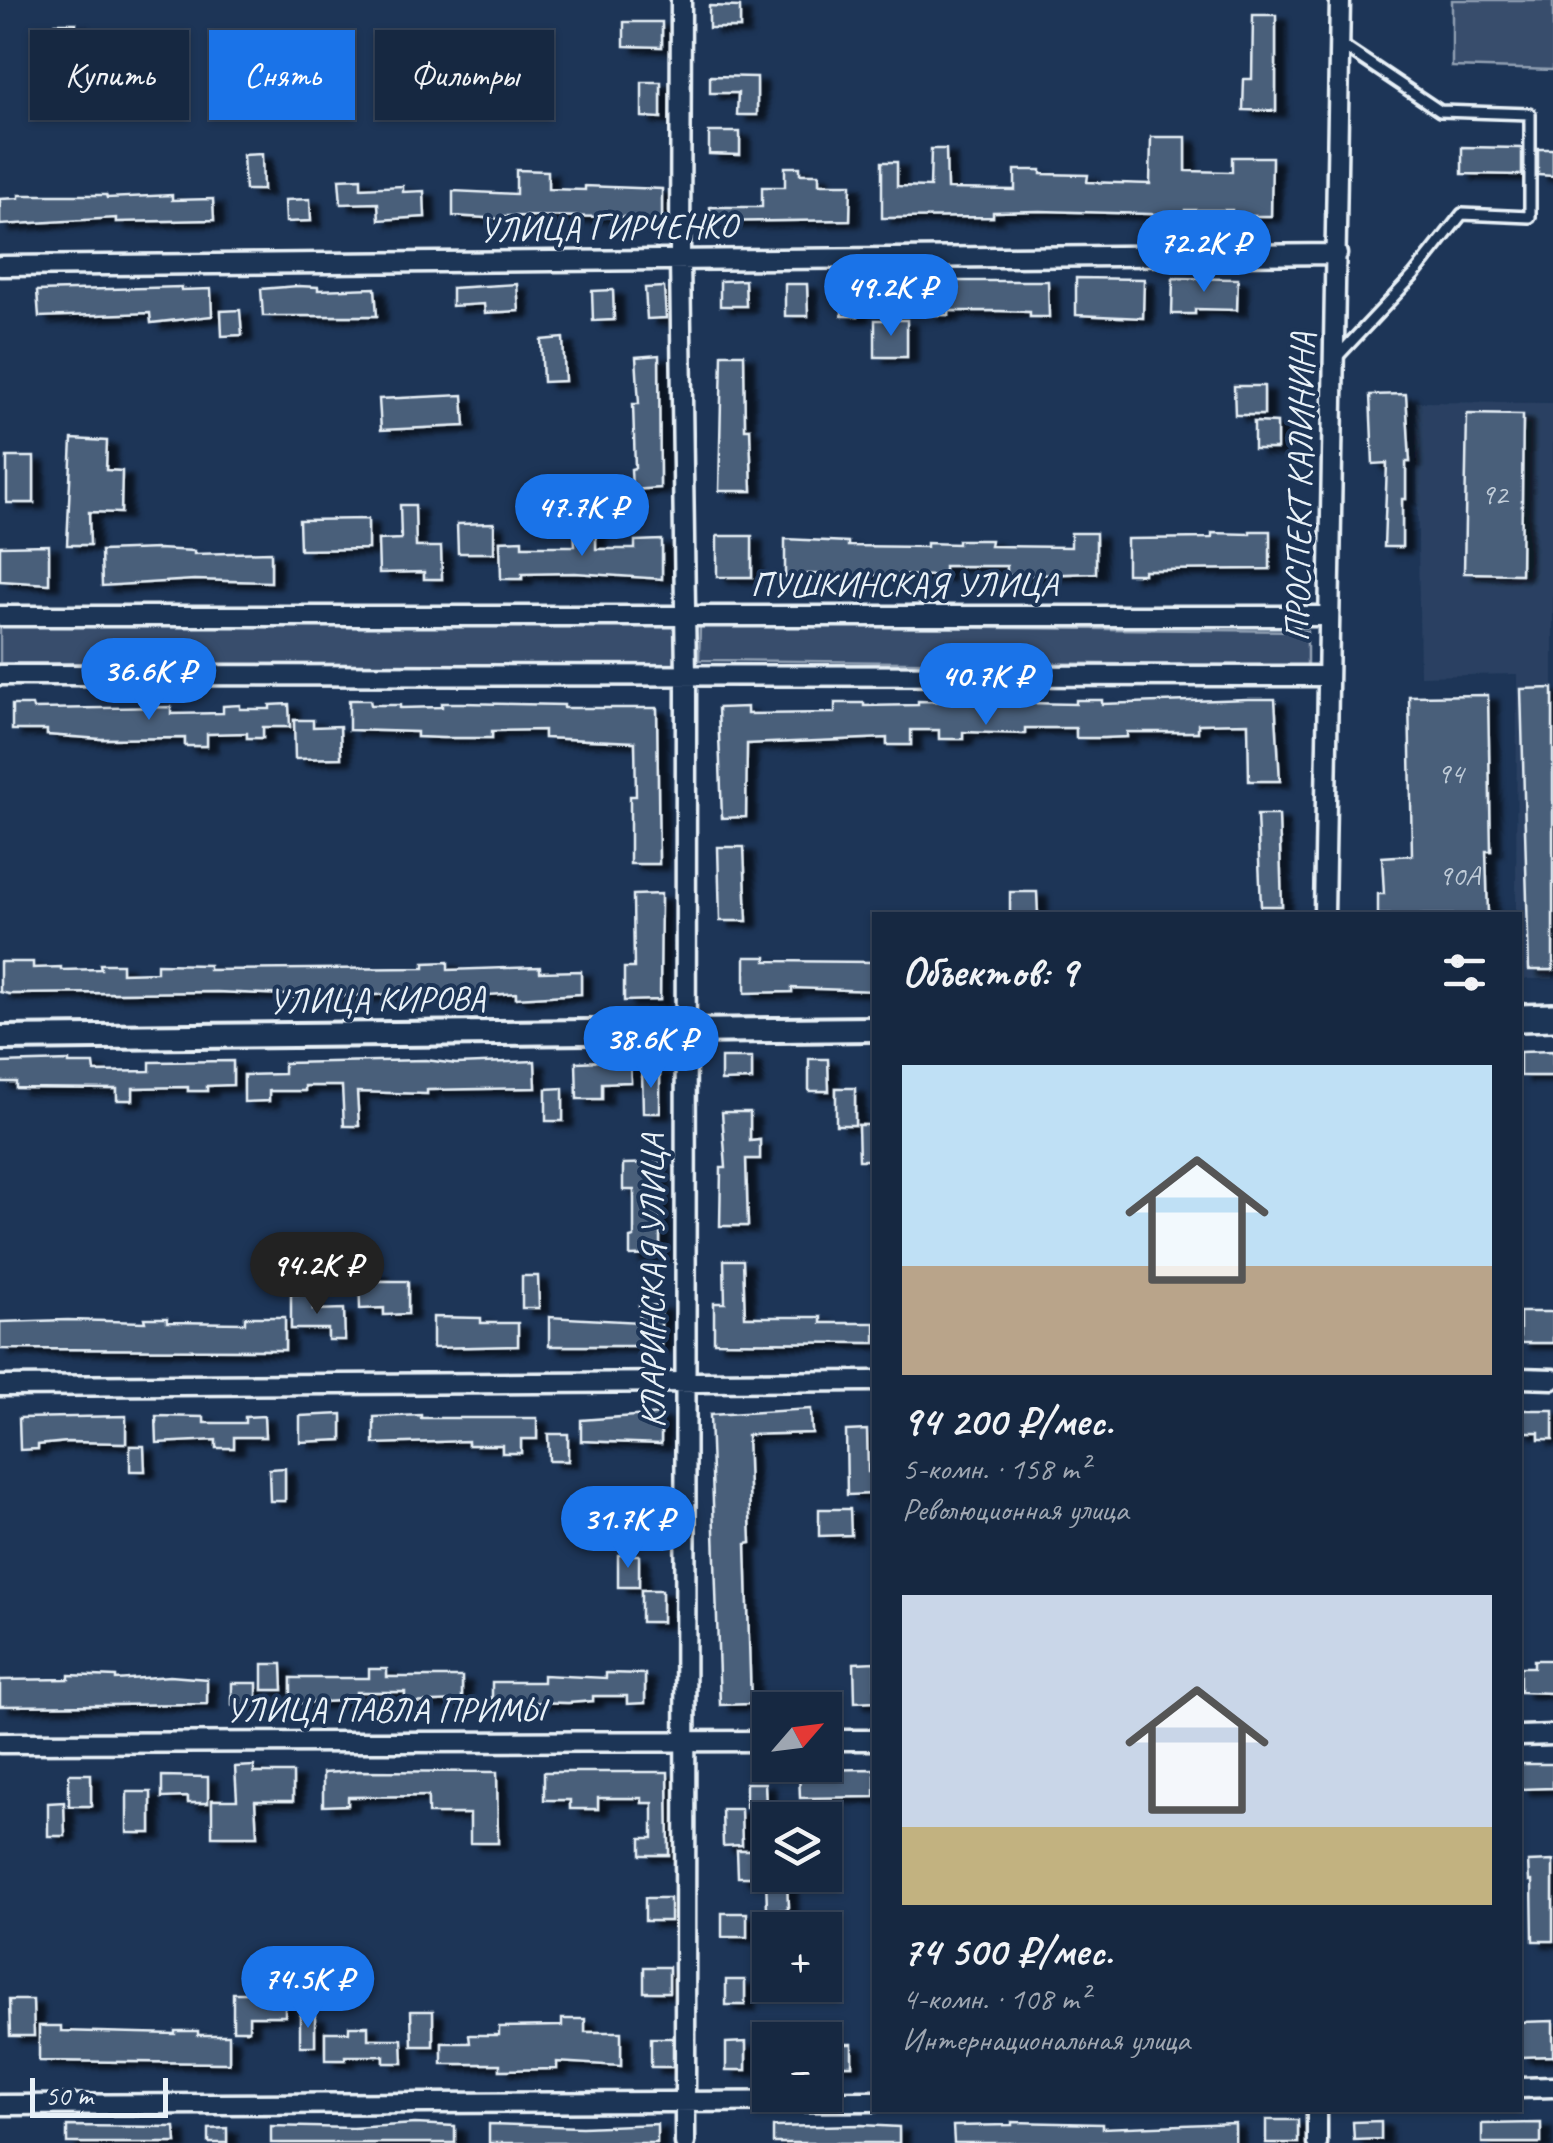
<!DOCTYPE html>
<html lang="ru">
<meta charset="utf-8">
<style>
:root{--surface:#162841;--page:#1f3048;--text:#f1f3f6;--muted:#9ea6b1;--line:#35445a;--accent:#1a73e8}
body{margin:0;font-family:Caveat,sans-serif;background:var(--page);color:var(--text);height:100vh;display:flex;flex-direction:column;font-size:38px;white-space:nowrap}
*{box-sizing:border-box;margin:0}
p{font-size:32px;color:var(--muted)}
.icon{flex:none;width:55px;height:55px;fill:none;stroke:currentColor;stroke-width:2;stroke-linecap:round;stroke-linejoin:round}
.map{position:relative;flex:1;overflow:hidden}
.sheet{position:absolute;left:872px;top:912px;width:650px;height:1200px;display:flex;flex-direction:column;background:var(--surface);border-radius:0px;box-shadow:0 2px 8px #0004,0 0 0 2px var(--line)}
.sheet>*{flex:none}
.top-card{position:absolute;left:30px;top:30px;width:692px;height:90px;display:flex;gap:20px}
.needle{width:65px;rotate:62deg}
.controls{position:absolute;left:752px;top:1692px;display:grid;gap:20px}
.controls a{display:grid;place-items:center;width:90px;height:90px;border-radius:0px;background:var(--surface);box-shadow:0 2px 8px #0004,0 0 0 2px var(--line);font-size:50px}
.scale{position:absolute;left:30px;bottom:25px;width:138px;box-sizing:border-box;padding-left:10px;border:5px solid #e8f1f8;border-top:0;font-size:28px;line-height:35px;white-space:nowrap;color:#e8f1f8;-webkit-text-stroke:8px #1d3557;paint-order:stroke}
.price{position:absolute;translate:-50% -85px;padding:0 22px;border-radius:35px;background:var(--accent);color:#fff;font-size:32px;line-height:65px;filter:drop-shadow(0 2px 5px #0008)}
.price::after{content:'';position:absolute;left:50%;top:60px;width:30px;height:22px;margin-left:-15px;background:inherit;clip-path:polygon(0 0,100% 0,50% 100%)}
.price.active{background:#222;color:#fff}
ul{padding:0;list-style:none}
li{display:grid;align-content:center;gap:20px;height:530px;padding:0 30px}
li span{display:grid;place-items:center;height:310px;border-radius:0px;color:#555}
li>.icon{margin-inline-start:auto}
span .icon{width:180px;height:180px;fill:#fffc;stroke-width:1}
li b{font-size:42px}
h2{display:flex;justify-content:space-between;align-items:center;height:120px;padding:0 30px;font-size:42px}
.tag{padding:0 35px;border-radius:0px;background:var(--surface);box-shadow:0 2px 8px #0004,0 0 0 2px var(--line);font-size:35px;line-height:90px}
.tag.active{background:var(--accent);color:#fff}
.map>svg:first-child{display:block}
.built{fill:#2a4162}
.green{fill:#374d6c;stroke:#909fb2;stroke-width:2.5}
.building{fill:#495e7a;stroke:#e8f1f8;stroke-width:2.5;filter:url(#shadow)}
.lines{fill:none;stroke-linecap:round;stroke-linejoin:round}
.service-casing{stroke:#e8f1f8;stroke-width:16}
.minor-casing{stroke:#e8f1f8;stroke-width:25}
.tertiary-casing{stroke:#e8f1f8;stroke-width:30}
.secondary-casing{stroke:#e8f1f8;stroke-width:32}
.service{stroke:#1d3557;stroke-width:9}
.minor{stroke:#1d3557;stroke-width:18}
.tertiary{stroke:#1d3557;stroke-width:22}
.secondary{stroke:#1d3557;stroke-width:25}
.labels{text-anchor:middle;stroke-width:8;stroke-linejoin:round;paint-order:stroke}
.number-label{font-size:30px;fill:#c0ccd8}
.street-label{font-size:35px;fill:#e8f1f8;stroke:#1d3557}
</style>
<div class="map">
<svg width="1553" height="2143" viewBox="0 0 1553 2143">
<defs>
<filter id="shadow"><feDropShadow dx="10" dy="5.5" stdDeviation="2.5" flood-color="#0009"/></filter>
</defs>
<rect width="100%" height="100%" fill="#1d3557"/>
<filter id="ink" filterUnits="userSpaceOnUse"><feTurbulence type="fractalNoise" baseFrequency=".01" numOctaves="2"/><feDisplacementMap in="SourceGraphic" scale="20" xChannelSelector="R" yChannelSelector="G"/><feConvolveMatrix kernelMatrix="1 2 1 2 8 2 1 2 1" color-interpolation-filters="sRGB"/></filter>
<g filter="url(#ink)">
<path class="built" d="M1416 402 1553 403V979H1520V915H1516L1517 674 1420 676Z"/>
<path class="green" d="M1452 0H1553V70L1452 67Z
M0 625H675L677 665 0 663Z
M700 625 1307 631V666L699 660Z"/>
<path class="building" d="M709 6 740 7V28H709Z
M1253 15H1276V111L1243 110 1244 79H1252Z
M624 22H662V47L624 46Z
M55 23H76V53H55Z
M166 44V75H131L130 45Z
M710 76 757 77V115H737L738 93H710Z
M642 82H661V118L642 117Z
M709 132H740V155L709 154Z
M1151 137H1186V171L1232 172V157H1272L1271 216H1232V210H1185V215L1040 211 993 212V217L882 218V162H897V186L930 187 931 149H946L947 189 1015 190V170H1041V174L1088 175 1087 182 1150 184Z
M1462 147 1522 148V175L1462 174Z
M1538 149H1553V176L1538 175Z
M262 154 263 190H245L243 155Z
M785 167H800V174H819V184H851L850 220 710 222V207H762V187H785Z
M516 170 548 171V189L585 190V186L662 189V223H631V217L502 216V219L453 216V191L516 194Z
M361 178V188L403 186V192L424 191 425 217 379 220 378 203 341 204 339 179Z
M19 195H106L107 198 172 195V200L213 199 214 220 116 222V218L0 225V199L19 198Z
M310 199 311 221 286 222 285 200Z
M1076 278 1144 279 1143 318 1076 315Z
M1173 278 1238 279 1237 310 1195 309V314H1172Z
M745 280 746 306H720V281Z
M842 280H857L858 316H842Z
M929 281H1048L1049 317H1030V312L1000 311H949V315H929Z
M517 284 519 311 485 313 484 304 452 306V288Z
M785 284H807L808 316H785Z
M298 286 318 287V290L375 288 377 316H263L261 289Z
M181 287V290L211 289 212 316 151 323 150 313 39 317 37 291Z
M664 287 666 318 647 319 645 288Z
M613 290 614 320 593 321 592 291Z
M240 310 242 335 222 336 221 311Z
M875 320H907V357H875Z
M563 338 565 381 543 382 541 340Z
M722 354H744L745 429H750L752 491H719Z
M659 355 660 488 632 490 631 469 635 468 633 404H639L636 357Z
M1234 386H1264V415H1235Z
M1406 394 1410 462H1406V499H1402V547H1384L1387 463 1373 464 1370 395Z
M463 395 465 426 381 430 379 399Z
M1467 414 1523 415 1521 574 1464 573Z
M1254 422 1277 423V449H1254Z
M72 439 107 441 106 470 122 471 121 513 89 512 90 545H67Z
M7 457H34V503H7Z
M400 505H415L416 547H441L442 579H424V572L379 573 378 540 401 539Z
M368 519V549L300 550 299 520Z
M494 523V553H458L457 524Z
M574 530H596V549H635V541L662 540V579L575 573 522 574V579H501L500 541 522 540V546H575Z
M1250 531H1270V569L1144 570V574H1127V539L1212 538V533L1250 534Z
M1071 533H1096V573L1007 576V566H944V576L808 574V577H785V539L848 542V546L927 547V543L958 544V540H991L990 546 1071 547Z
M717 536H752V577H717Z
M49 545V584L0 581V546Z
M158 549 194 551V554L271 552V582L194 580 102 586 101 551Z
M1553 688V970H1529L1521 689Z
M1488 695 1491 851H1486L1488 915H1378V894H1384L1382 857 1412 855 1409 696Z
M1248 699H1275L1280 781H1249L1248 723 1198 724V732H1127V737L1103 738H1076V728H1025V734L963 732V739H939V730H911V745H887V738L747 744 746 817 722 818 718 708 747 707V714L835 713V703H864V706L918 705V701L1076 704V700H1102V704Z
M349 700H370L371 705H400V708L442 707V703H462L564 705V708H657L659 864H630V796H636L635 742 544 738V730L492 731V738H443L417 737V732L349 730Z
M289 704 290 727H263V738H247V733L207 734V746H185V738L101 739 47 735V730H12V705H32L33 709 171 707V714L223 713V706L240 705V709H270V705Z
M294 720H313V727L340 726 341 758 295 759Z
M1257 815H1279L1282 906H1261Z
M718 847H744L747 921H720Z
M1010 892H1037L1038 915H1010Z
M661 894 660 1000 624 1001V968H634L633 895Z
M745 957H766V961L875 962V991L792 988V992L745 993Z
M0 962H33V968L61 967V970L101 969 100 964H122V973L157 972V964L209 965V970L424 968V963L448 962V970L540 967V972L581 971V994L516 998V993L460 997 459 992 287 998V995L217 992 9 994 0 992Z
M1553 1051V1076H1520V1052Z
M721 1058H752V1080L721 1081Z
M809 1059H828L829 1091H809Z
M426 1060 456 1064 535 1061 536 1088 427 1090V1094L357 1092 359 1126H344L342 1086H305V1091H269V1101L244 1102V1075L284 1074V1063Z
M630 1060 631 1082 602 1083V1099H577L576 1062Z
M69 1061V1064H94L95 1072 150 1071V1062L233 1061V1085L207 1086V1091H188V1087L133 1088V1100H117V1089L16 1088V1082H0V1063Z
M660 1068V1113H643L642 1069Z
M563 1088V1121H546V1089Z
M836 1088H855V1125H836Z
M722 1112H750V1141L760 1140V1159H746L748 1226H720L721 1168H726Z
M858 1125H874V1160H859Z
M660 1163V1255L630 1256V1238L634 1237V1190H623V1164Z
M724 1260H743L745 1317H821V1323H875V1343L714 1342V1303H725Z
M359 1272H379V1281H408V1314L384 1315V1308L360 1309Z
M522 1276H538L539 1308H522Z
M291 1294H313V1310L344 1309 345 1340H328V1329H291Z
M661 1305V1346H549V1317L640 1322 639 1306Z
M1520 1312H1553V1343H1520Z
M245 1317H285V1350L0 1349V1322L68 1320 145 1322 144 1318H167V1322L245 1323Z
M433 1317 481 1318V1323H518V1346L433 1348Z
M811 1409 812 1433 747 1435 751 1543 746 1544 751 1704 720 1705 710 1415Z
M1520 1410H1553V1439H1539V1432H1520Z
M342 1414V1440L300 1442V1416Z
M661 1414V1444L581 1441V1420Z
M421 1415V1418H537V1439H521V1453H502V1445H468V1441L374 1444V1417Z
M126 1416V1443L67 1442 38 1445V1449L20 1450 19 1418Z
M156 1416 204 1417V1423H245V1417L264 1416 265 1437H234V1448H216V1440L157 1443Z
M867 1430 868 1472H875V1494L847 1495 846 1431Z
M548 1434H568V1461H549Z
M130 1446H144L145 1471H130Z
M285 1468V1501H270L269 1469Z
M637 1492H660V1514H637Z
M819 1509H850L851 1535 819 1536Z
M618 1555H639V1587H618Z
M641 1590H662V1622H641Z
M1534 1660H1553V1693L1520 1692V1667H1534Z
M875 1662V1701L855 1702 854 1663Z
M263 1664H282L283 1690H263Z
M369 1669H387V1677H462V1701L405 1703V1692H356V1700L291 1704V1678H369Z
M606 1673 645 1674V1703L627 1704V1696H593V1701L568 1703 492 1701V1682H543V1675L606 1678Z
M69 1675 116 1677V1680L170 1676 207 1679V1704L0 1706V1680L69 1679Z
M232 1683H257V1704L232 1705Z
M1520 1764H1553V1788L1520 1789Z
M254 1766V1773H293V1801H255L257 1836H212V1800H237L235 1767Z
M875 1769V1797L800 1798 799 1770Z
M357 1771 497 1772 498 1843H470V1814H428V1796L348 1797V1805L323 1806V1773Z
M544 1772H668L669 1855H641V1838H653V1803H642V1798H598V1809H570V1800H544Z
M69 1774H91V1806H69Z
M162 1776 208 1777V1803H188V1797L162 1798Z
M746 1783H765L766 1806 746 1807Z
M127 1792H151V1833H127Z
M64 1802 65 1836H48V1803Z
M722 1809H741L742 1845 723 1846Z
M737 1850H757V1877H738Z
M1553 1861V1941H1533L1532 1881H1529L1528 1862Z
M766 1875H787L788 1910H767Z
M645 1898H670V1921H645Z
M722 1913H747V1937H722Z
M644 1967H669V1992H644Z
M262 1976H285V2016H249V2030H233V1993H263Z
M726 1980H745V2005H726Z
M9 2000H33L34 2036H10Z
M411 2011H433V2046H412Z
M300 2016H315V2046H300Z
M562 2019H585V2032H621V2066L557 2062V2069L500 2070V2064H442V2043H470L469 2035H499V2027L562 2026Z
M1553 2021V2056L1520 2057V2022Z
M39 2026H61V2031L175 2034V2031H198V2035H229V2063L39 2061Z
M349 2026H368V2039H402L403 2063H384V2056H345V2060H325V2032H349Z
M651 2038H673V2067H651Z
M746 2042V2070H726V2043Z
M834 2044H852V2065H834Z
M1266 2120H1298V2143H1266Z
M1381 2121V2139L1354 2140 1353 2122Z
M1012 2122 1102 2124V2128L1235 2123V2143H954L953 2126 1012 2125Z
M1541 2123V2143H1482V2124Z
M415 2124 455 2126V2143H271V2126L352 2128Z
M489 2124 582 2127 657 2124V2143H489Z
M861 2125 899 2127V2143H773V2127Z
M67 2126 175 2127 176 2143H67Z
M227 2128V2143H209V2129Z"/>
<g class="lines">
<g class="service-casing">
<path id="service" d="M1337 357 1414 275 1462 214 1530 217V114L1440 111 1340 44"/>
</g>
<g class="minor-casing">
<path id="minor" d="M681 0 680 259 686 676 685 2143
M0 266 1337 254
M0 616H1329
M0 675 1328 676
M1324 915 1340 0
M1520 1378 1553 1379
M0 1386 875 1381
M1520 1736 1553 1735
M825 1740H875
M0 1743 770 1741
M1520 2088 1553 2087
M0 2105 875 2101
M1317 2143V2110"/>
</g>
<g class="tertiary-casing">
<path id="tertiary" d="M0 1038 875 1029"/>
</g>
<g class="secondary-casing">
<path id="secondary" d="M1520 1018 1553 1017"/>
</g>
<use href="#service" class="service"/>
<use href="#minor" class="minor"/>
<use href="#tertiary" class="tertiary"/>
<use href="#secondary" class="secondary"/>
</g>
</g>
<g class="labels">
<g class="number-label">
<text x="1494" y="504">92</text>
<text x="1450" y="783">94</text>
<text x="1459" y="885">90А</text>
</g>
<g class="street-label">
<text transform="translate(608 227) rotate(-1)" y="12">УЛИЦА ГИРЧЕНКО</text>
<text transform="translate(1299 487) rotate(-89)" y="12">ПРОСПЕКТ КАЛИНИНА</text>
<text x="904" y="596">ПУШКИНСКАЯ УЛИЦА</text>
<text transform="translate(377 999) rotate(-1)" y="12">УЛИЦА КИРОВА</text>
<text transform="translate(652 1281) rotate(-90)" y="12">КЛАРИНСКАЯ УЛИЦА</text>
<text x="385" y="1721">УЛИЦА ПАВЛА ПРИМЫ</text>
</g>
</g>
</svg>
<div class="controls">
<a><svg class="needle" viewBox="-14 -14 28 28"><path d="M0-13l5 13h-10z" fill="#e53935"/><path d="M0 13l5-13h-10z" fill="#9ea6b1"/></svg></a>
<a><svg class="icon" aria-label="layers" viewBox="0 0 24 24"><path d="M12 4l9 5-9 5-9-5zM3 14l9 5 9-5"/></svg></a>
<a>+</a>
<a>−</a>
</div>
<div class="scale">50 m</div>
<b class="price" style="left:1204px;top:295px">72.2K ₽</b>
<b class="price" style="left:891px;top:339px">49.2K ₽</b>
<b class="price" style="left:582px;top:559px">47.7K ₽</b>
<b class="price" style="left:149px;top:723px">36.6K ₽</b>
<b class="price" style="left:986px;top:728px">40.7K ₽</b>
<b class="price" style="left:651px;top:1091px">38.6K ₽</b>
<b class="price active" style="left:317px;top:1317px">94.2K ₽</b>
<b class="price" style="left:628px;top:1571px">31.7K ₽</b>
<b class="price" style="left:308px;top:2031px">74.5K ₽</b>
<div class="top-card">
<a class="tag">Купить</a>
<a class="tag active">Снять</a>
<a class="tag">Фильтры</a>
</div>
<section class="sheet">
<h2>Объектов: 9<svg class="icon" aria-label="filters" viewBox="0 0 24 24"><path d="M4 7h16M4 17h16"/><circle cx="9" cy="7" r="2"/><circle cx="15" cy="17" r="2"/></svg></h2>
<ul>
<li><span style="background:linear-gradient(#bfe0f5 65%,#b9a48a 0)"><svg class="icon" aria-label="home" viewBox="0 0 24 24"><path d="M3 11l9-7 9 7M6 9v11h12V9"/></svg></span><div><b>94 200 ₽/мес.</b><p>5-комн. · 158 m²</p><p>Революционная улица</p></div></li>
<li><span style="background:linear-gradient(#c9d6e8 75%,#c2b280 0)"><svg class="icon" aria-label="home" viewBox="0 0 24 24"><path d="M3 11l9-7 9 7M6 9v11h12V9"/></svg></span><div><b>74 500 ₽/мес.</b><p>4-комн. · 108 m²</p><p>Интернациональная улица</p></div></li>
</ul>
</section>
</div>
